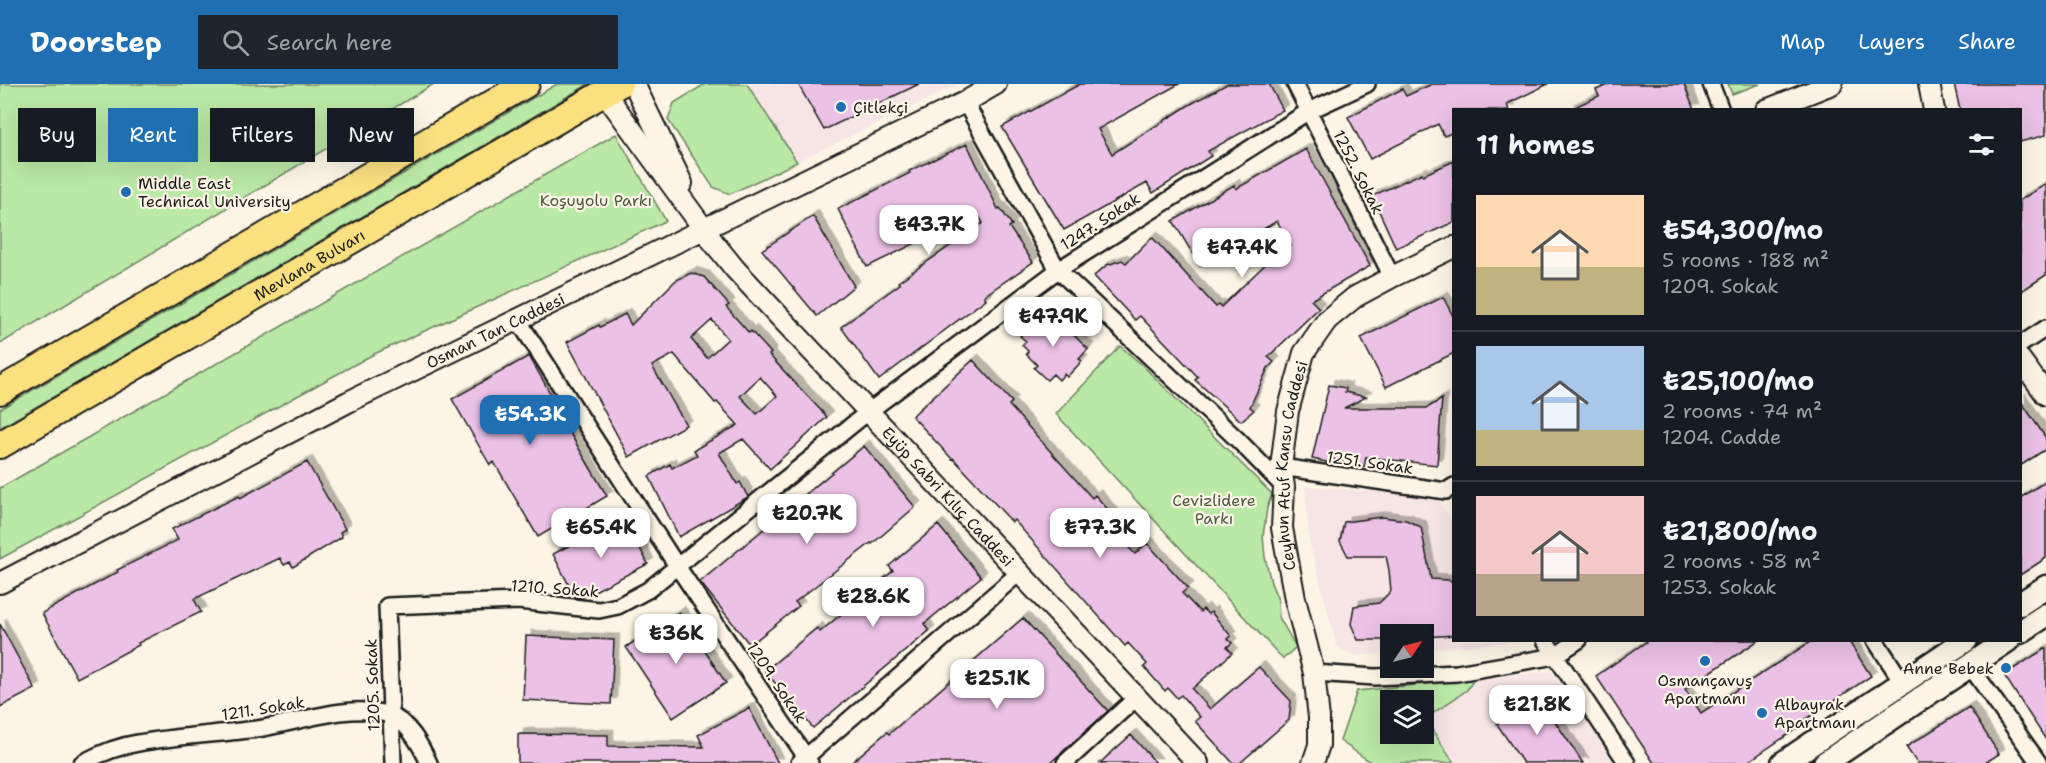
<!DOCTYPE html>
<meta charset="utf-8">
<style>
:root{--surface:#171b24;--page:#20242c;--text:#f1f3f6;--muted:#9ea1a6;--line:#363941;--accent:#1f6fb2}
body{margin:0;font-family:"Shantell Sans",sans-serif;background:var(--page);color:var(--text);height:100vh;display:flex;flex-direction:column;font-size:22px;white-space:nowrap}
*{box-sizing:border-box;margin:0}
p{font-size:20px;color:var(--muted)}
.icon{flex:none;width:33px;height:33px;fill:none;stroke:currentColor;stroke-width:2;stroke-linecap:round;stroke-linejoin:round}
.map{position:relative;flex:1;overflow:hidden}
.details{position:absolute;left:1452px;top:24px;width:570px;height:534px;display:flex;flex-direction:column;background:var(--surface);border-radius:0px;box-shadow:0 6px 24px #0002}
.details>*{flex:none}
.hud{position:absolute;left:18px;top:24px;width:570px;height:54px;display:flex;gap:12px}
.needle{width:39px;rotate:55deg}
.fabs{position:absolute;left:1380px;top:540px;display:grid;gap:12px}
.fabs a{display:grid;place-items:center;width:54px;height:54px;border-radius:0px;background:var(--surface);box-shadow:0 6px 24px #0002;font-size:30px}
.price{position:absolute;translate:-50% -51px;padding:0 14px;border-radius:12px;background:#fff;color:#222;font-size:20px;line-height:39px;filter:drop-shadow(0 2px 3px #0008)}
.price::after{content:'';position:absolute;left:50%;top:36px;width:18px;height:14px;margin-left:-9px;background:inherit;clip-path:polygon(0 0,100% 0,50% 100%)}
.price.selected{background:var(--accent);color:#fff}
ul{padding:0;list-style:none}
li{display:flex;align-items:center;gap:18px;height:150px;padding:0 24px}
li+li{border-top:2px solid var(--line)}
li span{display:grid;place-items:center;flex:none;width:168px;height:120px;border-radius:0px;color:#555}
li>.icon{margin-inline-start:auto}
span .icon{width:72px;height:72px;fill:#fffc;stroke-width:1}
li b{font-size:26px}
h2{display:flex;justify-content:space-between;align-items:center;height:72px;padding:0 24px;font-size:26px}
.pill{padding:0 21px;border-radius:0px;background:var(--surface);box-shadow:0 6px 24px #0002;font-size:21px;line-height:54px}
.pill.selected{background:var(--accent);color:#fff}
header{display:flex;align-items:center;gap:36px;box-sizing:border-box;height:84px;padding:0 30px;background:var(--accent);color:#fff}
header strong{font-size:28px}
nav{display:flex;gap:33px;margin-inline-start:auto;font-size:21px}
.search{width:420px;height:54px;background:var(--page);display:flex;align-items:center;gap:15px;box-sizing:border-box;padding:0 21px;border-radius:0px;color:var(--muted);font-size:22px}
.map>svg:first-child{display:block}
.built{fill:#f7e5e6}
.green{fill:#bae8a6;stroke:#6b8261;stroke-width:1.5;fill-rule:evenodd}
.building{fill:#ecc1e7;stroke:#1c1c1c;stroke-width:1.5;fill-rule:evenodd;filter:url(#shadow)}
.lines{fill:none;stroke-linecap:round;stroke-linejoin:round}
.minor-casing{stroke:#1c1c1c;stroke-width:20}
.tertiary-casing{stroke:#1c1c1c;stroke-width:24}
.secondary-casing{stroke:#1c1c1c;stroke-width:27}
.trunk-casing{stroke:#1c1c1c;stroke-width:30}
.minor{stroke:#fcf5e5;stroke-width:15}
.tertiary{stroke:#fcf5e5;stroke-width:20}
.secondary{stroke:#fcf5e5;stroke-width:22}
.trunk{stroke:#fbe080;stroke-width:26}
.poi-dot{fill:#1f6fb2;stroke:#fcf5e5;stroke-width:2}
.labels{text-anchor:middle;stroke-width:4.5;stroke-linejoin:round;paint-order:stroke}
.poi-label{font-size:16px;fill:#1c1c1c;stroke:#fcf5e5;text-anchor:start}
.street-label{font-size:16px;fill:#1c1c1c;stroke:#fcf5e5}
.park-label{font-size:16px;fill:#4b5945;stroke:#fcf5e5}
</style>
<header>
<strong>Doorstep</strong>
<div class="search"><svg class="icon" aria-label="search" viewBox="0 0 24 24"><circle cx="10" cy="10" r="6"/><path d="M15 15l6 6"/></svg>Search here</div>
<nav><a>Map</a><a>Layers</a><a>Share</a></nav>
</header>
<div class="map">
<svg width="2046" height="679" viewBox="0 0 2046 679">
<defs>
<filter id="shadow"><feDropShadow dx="5.5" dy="-5.5" stdDeviation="0" flood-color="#0004"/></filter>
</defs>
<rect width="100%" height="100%" fill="#fcf5e5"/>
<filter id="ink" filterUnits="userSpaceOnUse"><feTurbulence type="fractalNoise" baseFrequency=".0167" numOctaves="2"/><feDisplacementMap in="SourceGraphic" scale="12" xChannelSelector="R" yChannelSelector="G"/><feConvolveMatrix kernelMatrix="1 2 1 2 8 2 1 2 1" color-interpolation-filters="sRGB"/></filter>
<g filter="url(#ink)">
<path class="built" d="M705 0H959L730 110 713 103 668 36 674 19Z
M1305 402 1422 411 1438 416 1453 439 1454 556 1522 557 1424 566V550H1390V569L1355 572 1337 563 1309 457Z
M1552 587 1614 679H1452L1424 636 1467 606 1474 595Z"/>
<path class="green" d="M0 0H434L0 260Z
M557 0H589L0 344V325Z
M705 0H747L797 78 730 110 713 103 668 36 674 19Z
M1728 0H1760L1732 10Z
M616 50 666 137 372 271 0 475V404Z
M1120 262 1141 280 1272 410 1267 424 1263 452 1265 473 1271 499 1278 516 1279 533 1296 563 1283 575 1056 330Z
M1474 595 1467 606 1425 635 1454 679H1372L1340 657 1357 607ZM1390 616H1424V650H1390Z"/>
<path class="building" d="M798 0H919L824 46Z
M1080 0H1179L1098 45 1112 70 1189 21 1227 0H1269L1283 26 1208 67 1211 72 1153 109 1147 99 1064 146 1002 43Z
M1432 0H1548L1507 20 1509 26H1454V48L1444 52 1438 40 1370 75 1348 33 1402 5 1406 12Z
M1610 0H1684L1694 26H1568L1599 12 1596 6Z
M1954 0H2046V51L2020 58V26H1960Z
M967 60 998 125 1000 124 1012 141 1009 143 1033 178 984 212 986 215 879 296 841 243 900 200 898 198 983 139 977 129 949 143 945 136 916 149 920 157 867 183 838 125 910 89 909 87Z
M1306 65 1370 182 1311 216 1319 224 1268 273 1274 278 1268 284 1250 323 1254 326 1241 337 1195 296 1198 293 1140 232 1135 236 1094 192 1107 181 1122 176 1126 179 1152 153 1216 223 1219 221 1221 223 1276 170 1291 162 1277 137 1200 182 1173 137 1234 101 1236 105Z
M1454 77V138L1396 164 1372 112 1422 89 1423 91Z
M2046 100V191L2020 208V116Z
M813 132 854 202 817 232 762 166Z
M691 189 704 193 729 221 726 223 749 249 751 247 771 269 769 271 827 333 770 385 743 355 719 369 737 400 740 398 748 413 679 453 649 392 670 380 672 384 697 371 694 366 738 341 717 318 715 319 674 270 652 282 686 341 629 373 567 258 599 241 600 243 625 230 631 241 675 197ZM712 236 728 255 707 274 691 255ZM760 293 777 312 757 330 740 312Z
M1443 213 1454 234V269L1386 303 1361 254Z
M1048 230 1054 236 1056 234 1088 265 1079 275 1082 277 1067 293 1064 290 1059 296 1053 290 1047 296 1034 284 1037 281 1026 270 1028 267 1022 261 1026 257 1020 252 1040 231 1044 234Z
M529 272 566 337 564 339 607 412 538 453 494 378 490 381 452 315Z
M973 276 1012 318 1009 321 1092 414 1095 411 1122 441 1114 448 1135 470 1147 459 1188 504 1182 509 1200 528 1203 525 1208 530 1211 528 1231 552 1228 555 1232 559 1227 563 1232 569 1192 605 1210 625 1259 583 1291 617 1289 636 1240 679H1233L1195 637 1200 633 1181 611 1177 614 1168 604 1165 607 1144 583 1147 580 1128 559 1125 562 1014 436 1012 438 953 374 952 375 912 332Z
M1329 301 1346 304 1345 308 1366 313 1344 324H1427L1442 315 1437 381 1366 373 1364 383 1332 375 1331 379 1312 375Z
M2020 316 2046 354V365L2020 382Z
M864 362 915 423 872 460 871 459 795 518 799 522 750 561 700 498Z
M307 378 345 445 340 448 342 453 293 483 290 478 284 481 280 474 194 515 201 528 138 559 139 561 77 594 42 529 118 488 117 486 178 456 172 445 239 412 240 414Z
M2046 397V474L2020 491V414Z
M624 433 648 480 581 514 575 513 553 470Z
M1382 433 1406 436 1421 443 1431 495 1449 496 1454 501V551L1424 553V550H1390V556H1358L1351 540 1354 522 1379 519 1391 507 1389 486 1386 472H1348L1340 457 1344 438Z
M938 441 981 493 924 540 929 547 813 644 765 587 817 544 820 548 893 487 889 482Z
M679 528 726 599 673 634 626 563Z
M1023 534 1108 627 1050 679H851L887 648 889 650Z
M0 540 35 605 0 623Z
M526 552 614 556 611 620 523 616Z
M1649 556H1759L1685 605 1701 629 1813 556H1848L1871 592 1803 637 1805 639 1746 679H1654L1596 592Z
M2046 564V656L2004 591Z
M1538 612 1583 679H1523L1497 640Z
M1969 623 1999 670 1985 679H1917L1906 663Z
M749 624 778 679H518V650L608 651V662L704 663 698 651Z
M1131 651 1156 679H1100Z"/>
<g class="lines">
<g class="minor-casing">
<path id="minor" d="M1295 0 1392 193
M1711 0 1721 26
M965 18 1058 186 1239 357 1284 403
M518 236 677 482 810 679
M2020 261 2046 244
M1281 383 1446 407 1454 402
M1545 556 1627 679
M1875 556 1903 599
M1970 582 2039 679
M1314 589 1375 593 1457 589 1555 572 1579 556
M82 679C99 670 119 662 138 659 177 652 218 650 257 645 297 639 350 618 389 631 408 637 421 662 429 679
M393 679 387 522 519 517 599 526 618 522 648 506 868 328 1058 186 1309 27 1367 0
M799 679 1019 489
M1065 679 1136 614"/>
</g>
<g class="tertiary-casing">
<g id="tertiary">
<path d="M634 0 682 99"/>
<path d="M1929 0 1934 26"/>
<path id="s1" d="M604 8 714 159 735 185 1198 679"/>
<path d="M1766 26 1832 0"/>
<path d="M2020 275 2046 311"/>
<path id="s2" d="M0 499 348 318 965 18 996 0"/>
<path id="s3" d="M1313 679 1319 661V634L1314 589 1295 515 1282 444 1284 403 1281 383 1288 327 1304 269 1327 236 1355 213 1392 193 1454 163"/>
</g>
</g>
<g class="secondary-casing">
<path id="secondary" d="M2020 520 2046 503
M2020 548 2046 531
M1783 679 1966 556
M1825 679 2008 556"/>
</g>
<g class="trunk-casing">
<g id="trunk">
<path d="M0 307 526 0"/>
<path id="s4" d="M0 361 619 0"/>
</g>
</g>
<use href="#minor" class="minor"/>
<use href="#tertiary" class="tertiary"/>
<use href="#secondary" class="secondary"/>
<use href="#trunk" class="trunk"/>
</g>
</g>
<g class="poi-dot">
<circle cx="841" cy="23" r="6"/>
<circle cx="126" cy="108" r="6"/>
<circle cx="1705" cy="577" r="6"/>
<circle cx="2006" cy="584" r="6"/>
<circle cx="1762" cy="629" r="6"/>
</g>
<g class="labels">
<g class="poi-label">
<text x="853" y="29">Çitlekçi</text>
<text x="138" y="105">Middle East<tspan x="138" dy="18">Technical University</tspan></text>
<text x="1994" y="590" text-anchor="end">Anne Bebek</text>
<text x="1705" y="602" text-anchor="middle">Osmançavuş<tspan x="1705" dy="18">Apartmanı</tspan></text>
<text x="1774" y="626">Albayrak<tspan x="1774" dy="18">Apartmanı</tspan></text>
</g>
<g class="street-label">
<text transform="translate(1359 88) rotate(63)" y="6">1252. Sokak</text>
<text transform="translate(1100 137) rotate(-33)" y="6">1247. Sokak</text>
<text dy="6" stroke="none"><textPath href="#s4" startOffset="358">Mevlana Bulvarı</textPath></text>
<text dy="6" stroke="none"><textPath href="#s2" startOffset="556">Osman Tan Caddesi</textPath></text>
<text transform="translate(1370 378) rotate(8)" y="6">1251. Sokak</text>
<text dy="6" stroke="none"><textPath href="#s3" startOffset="303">Ceyhun Atuf Kansu Caddesi</textPath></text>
<text dy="6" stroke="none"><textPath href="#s1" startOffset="532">Eyüp Sabri Kılıç Caddesi</textPath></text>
<text transform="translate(555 504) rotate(4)" y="6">1210. Sokak</text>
<text transform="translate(777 598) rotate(56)" y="6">1209. Sokak</text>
<text transform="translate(372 601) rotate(-92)" y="6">1205. Sokak</text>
<text transform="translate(263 624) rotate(-9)" y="6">1211. Sokak</text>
</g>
<g class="park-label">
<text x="596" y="122">Koşuyolu Parkı</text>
<text x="1214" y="422">Cevizlidere<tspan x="1214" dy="18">Parkı</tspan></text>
</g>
</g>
</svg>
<div class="fabs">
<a><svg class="needle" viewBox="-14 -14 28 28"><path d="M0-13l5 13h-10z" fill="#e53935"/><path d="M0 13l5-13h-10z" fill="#9ea1a6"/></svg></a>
<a><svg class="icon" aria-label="layers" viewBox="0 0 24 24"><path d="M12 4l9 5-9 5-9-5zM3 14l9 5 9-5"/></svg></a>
</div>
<b class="price" style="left:929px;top:172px">₺43.7K</b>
<b class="price" style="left:1242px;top:195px">₺47.4K</b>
<b class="price" style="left:1053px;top:264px">₺47.9K</b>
<b class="price selected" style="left:530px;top:362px">₺54.3K</b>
<b class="price" style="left:807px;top:461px">₺20.7K</b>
<b class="price" style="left:601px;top:475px">₺65.4K</b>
<b class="price" style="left:1100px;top:475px">₺77.3K</b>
<b class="price" style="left:873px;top:544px">₺28.6K</b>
<b class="price" style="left:676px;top:581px">₺36K</b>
<b class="price" style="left:997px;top:626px">₺25.1K</b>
<b class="price" style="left:1537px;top:652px">₺21.8K</b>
<div class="hud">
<a class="pill">Buy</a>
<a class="pill selected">Rent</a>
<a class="pill">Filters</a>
<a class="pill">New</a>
</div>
<section class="details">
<h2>11 homes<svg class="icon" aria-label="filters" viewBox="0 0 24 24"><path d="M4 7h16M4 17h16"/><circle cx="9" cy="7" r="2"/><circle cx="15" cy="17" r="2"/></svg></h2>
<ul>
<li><span style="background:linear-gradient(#ffd9b3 60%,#c2b280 0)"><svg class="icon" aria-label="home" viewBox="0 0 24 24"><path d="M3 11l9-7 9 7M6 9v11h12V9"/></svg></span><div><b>₺54,300/mo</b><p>5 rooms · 188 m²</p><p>1209. Sokak</p></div></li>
<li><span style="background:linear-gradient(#a9c7e8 70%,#c2b280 0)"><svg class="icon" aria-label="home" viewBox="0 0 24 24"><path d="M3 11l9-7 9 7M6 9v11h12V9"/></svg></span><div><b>₺25,100/mo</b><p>2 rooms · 74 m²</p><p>1204. Cadde</p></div></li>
<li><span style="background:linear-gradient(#f6c9c9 65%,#b9a48a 0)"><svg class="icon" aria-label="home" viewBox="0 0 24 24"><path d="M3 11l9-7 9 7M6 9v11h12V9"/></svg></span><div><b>₺21,800/mo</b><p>2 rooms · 58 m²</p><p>1253. Sokak</p></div></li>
</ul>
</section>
</div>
